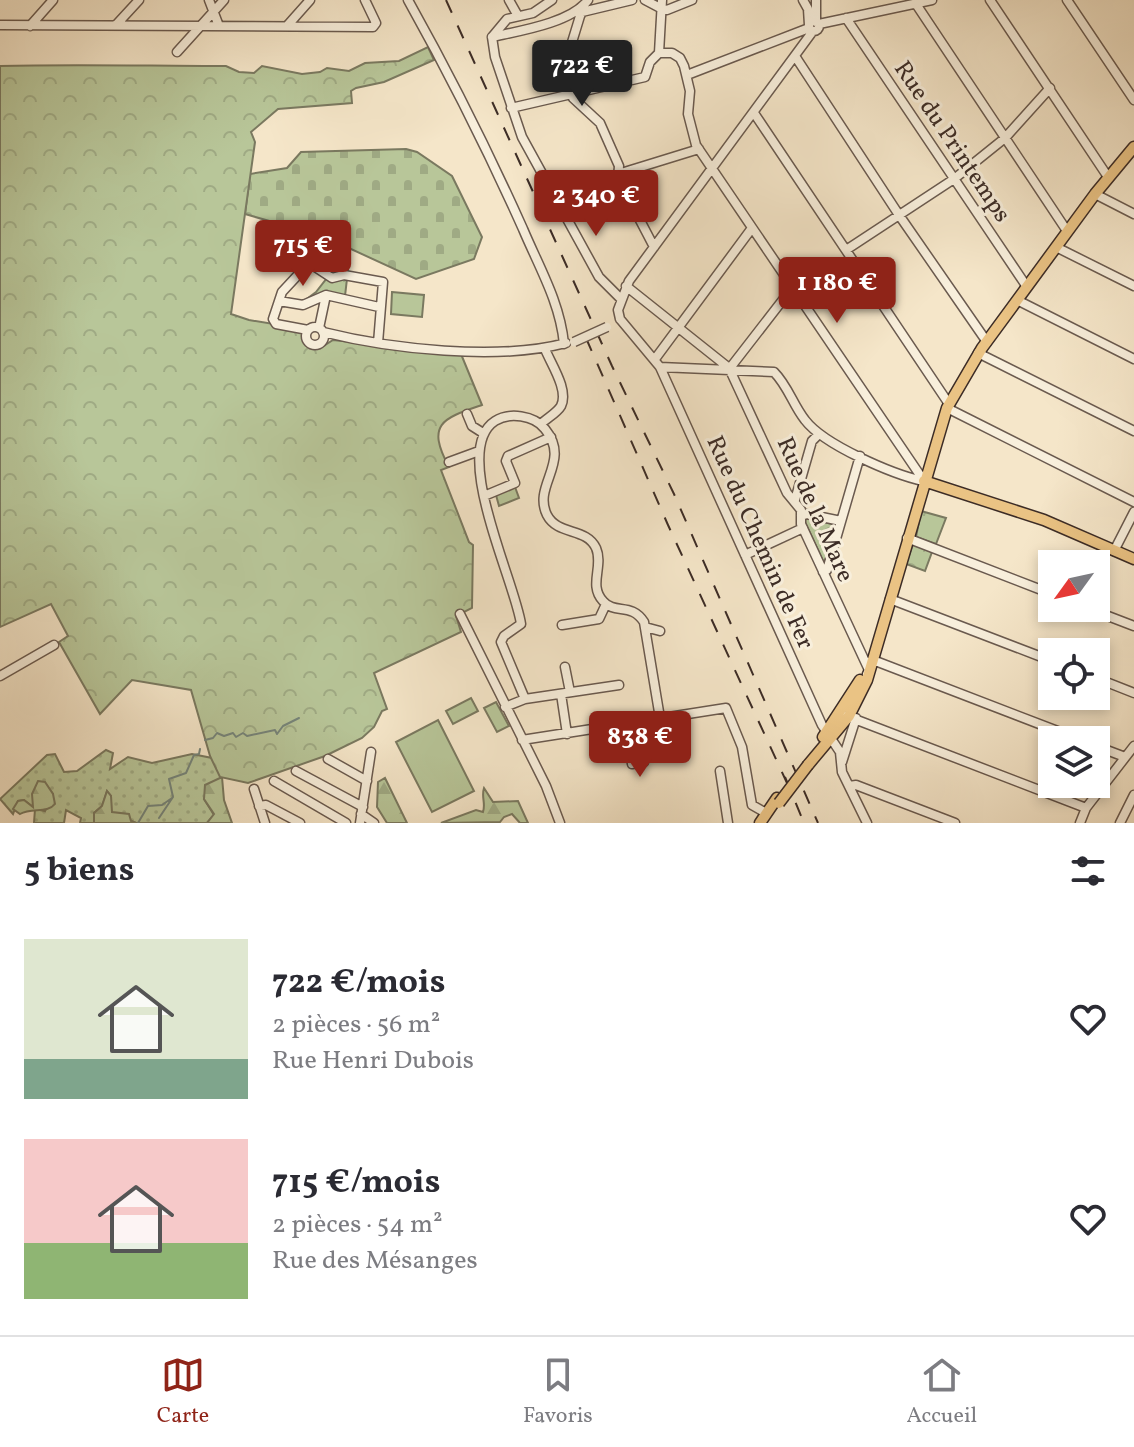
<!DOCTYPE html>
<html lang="fr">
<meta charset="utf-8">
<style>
:root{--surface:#fff;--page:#f2f2f3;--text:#2b2b33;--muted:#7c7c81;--line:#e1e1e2;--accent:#8f2418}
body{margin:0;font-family:Vollkorn,serif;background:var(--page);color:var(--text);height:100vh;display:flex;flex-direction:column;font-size:30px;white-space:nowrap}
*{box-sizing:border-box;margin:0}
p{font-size:26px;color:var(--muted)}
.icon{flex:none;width:44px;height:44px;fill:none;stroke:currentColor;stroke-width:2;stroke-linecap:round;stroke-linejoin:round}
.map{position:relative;height:823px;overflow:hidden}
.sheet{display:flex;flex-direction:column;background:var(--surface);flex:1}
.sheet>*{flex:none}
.needle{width:52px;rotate:237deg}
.tools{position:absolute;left:1038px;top:550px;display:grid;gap:16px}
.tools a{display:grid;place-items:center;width:72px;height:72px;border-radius:0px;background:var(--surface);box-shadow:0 4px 12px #0003;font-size:40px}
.price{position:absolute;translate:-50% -68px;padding:0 18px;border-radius:8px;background:var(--accent);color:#fff;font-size:26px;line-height:52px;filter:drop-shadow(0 2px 4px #0008)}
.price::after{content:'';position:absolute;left:50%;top:48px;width:24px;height:18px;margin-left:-12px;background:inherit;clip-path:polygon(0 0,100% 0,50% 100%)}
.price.active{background:#222;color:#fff}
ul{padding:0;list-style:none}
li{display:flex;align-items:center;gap:24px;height:200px;padding:0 24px}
li span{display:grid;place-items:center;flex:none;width:224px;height:160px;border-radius:0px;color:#555}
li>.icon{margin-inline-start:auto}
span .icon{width:96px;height:96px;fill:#fffc;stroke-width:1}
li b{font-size:34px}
h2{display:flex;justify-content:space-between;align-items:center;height:96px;padding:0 24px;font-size:34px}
.dock{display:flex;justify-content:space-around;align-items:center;height:112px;border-top:2px solid var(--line);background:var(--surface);font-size:22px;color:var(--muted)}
.dock a{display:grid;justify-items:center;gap:4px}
.dock .active{color:var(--accent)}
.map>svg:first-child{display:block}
.grass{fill:url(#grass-dots);stroke:#7a7960;stroke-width:2}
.forest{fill:url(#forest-firs);stroke:#7a7960;stroke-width:2}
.cemetery{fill:url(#cemetery-stones);stroke:#7a7960;stroke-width:2}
.park{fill:url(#park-crowns);stroke:#7a7960;stroke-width:2}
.pitch{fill:#b8c699;stroke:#7a7960;stroke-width:2}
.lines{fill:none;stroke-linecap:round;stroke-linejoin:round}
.stream{stroke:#76857b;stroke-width:2}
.minor-casing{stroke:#6a5a4f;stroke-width:11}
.major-casing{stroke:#3c2c26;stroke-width:13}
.minor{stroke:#f8efdc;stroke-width:8}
.major{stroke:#eac384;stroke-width:10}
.rail{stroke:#3c2c26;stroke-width:2;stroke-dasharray:14 14;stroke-linecap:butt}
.minor-bridge-casing{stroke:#6a5a4f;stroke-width:11;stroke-linecap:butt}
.major-bridge-casing{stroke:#3c2c26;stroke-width:13;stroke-linecap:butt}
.minor-bridge{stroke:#f8efdc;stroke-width:8}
.major-bridge{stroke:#eac384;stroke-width:10}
.labels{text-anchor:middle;stroke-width:6;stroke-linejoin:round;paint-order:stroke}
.street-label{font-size:24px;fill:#3c2c26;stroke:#f8efdc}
</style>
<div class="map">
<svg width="1134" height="823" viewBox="0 0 1134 823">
<defs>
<pattern id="grass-dots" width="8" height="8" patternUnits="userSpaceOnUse" patternTransform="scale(2)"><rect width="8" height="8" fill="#b8c699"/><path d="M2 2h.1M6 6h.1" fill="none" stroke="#9faa84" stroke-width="1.8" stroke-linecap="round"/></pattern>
<pattern id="forest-firs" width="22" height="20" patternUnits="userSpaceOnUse" patternTransform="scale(2)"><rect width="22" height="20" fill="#b8c699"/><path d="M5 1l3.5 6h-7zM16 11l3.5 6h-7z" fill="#9faa84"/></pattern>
<pattern id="cemetery-stones" width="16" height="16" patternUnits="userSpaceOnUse" patternTransform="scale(2)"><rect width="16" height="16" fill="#b8c699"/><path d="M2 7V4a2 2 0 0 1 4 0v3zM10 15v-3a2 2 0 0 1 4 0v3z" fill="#9faa84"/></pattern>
<pattern id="park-crowns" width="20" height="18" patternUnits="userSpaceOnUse" patternTransform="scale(2)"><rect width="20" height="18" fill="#b8c699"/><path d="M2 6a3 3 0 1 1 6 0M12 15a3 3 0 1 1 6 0" fill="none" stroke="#9faa84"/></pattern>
</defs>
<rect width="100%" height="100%" fill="#f5e6c9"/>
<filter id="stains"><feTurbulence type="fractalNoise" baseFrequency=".0025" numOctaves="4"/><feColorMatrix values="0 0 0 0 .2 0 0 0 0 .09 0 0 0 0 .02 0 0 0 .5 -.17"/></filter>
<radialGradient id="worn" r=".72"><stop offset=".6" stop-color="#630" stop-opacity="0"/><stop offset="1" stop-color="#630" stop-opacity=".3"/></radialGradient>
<path class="grass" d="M106 750 113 753 110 769 128 757 152 763 192 754 212 758 222 777 204 799 214 815 207 823H136L111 812V796L107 791 102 806 94 813V823H80L81 818 66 810 64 823H34L35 809 45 811 53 794 44 782H38L33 807 24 800 18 801 13 814 0 799 47 755 55 754 64 772 77 771Z"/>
<path class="forest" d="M222 777 224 800 232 823H207L214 814 204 799 205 785Z
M385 778 407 823H387L377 807 378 782Z
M38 781 45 782 53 794 55 804C47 814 32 807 20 814L13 809 18 801 24 800 33 807 32 794Z
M484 788 493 802 518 801 528 823H520L512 814 504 817 500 822 441 823 476 810 483 812C486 803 481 797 484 788Z
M107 791 111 796 112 812 129 814 131 821 136 823H94V813L102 806Z"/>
<path class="cemetery" d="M406 149 417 152 452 176 482 237 474 259 416 279 325 237 245 214 250 174 287 168 301 152Z"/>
<path class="park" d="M428 47 434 60 384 82 356 88 351 91 352 103 278 109 251 132 255 142 231 314 249 320 304 329V337L315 346 325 345 333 340 461 354 482 405C444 418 425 423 449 467L441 470 469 542 473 545 472 608 456 616 461 632 374 673 387 709 382 711 374 727 362 738 325 756 248 783 220 777 210 756 191 690 132 680 100 714 59 642 68 636 51 604 0 627V66C75 64 151 66 226 66L239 72 254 73 262 66 302 74 320 72 327 68 349 71 365 63 399 61Z
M341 260 349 261 345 296 304 301 316 292Z
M921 511 946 518 936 544 916 537Z
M808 518 836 525 825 561H823L804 520Z
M913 544 932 552 925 571 906 564Z"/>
<path class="pitch" d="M392 292 424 295 422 317 391 314Z
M515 487 519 498 499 506 496 495Z
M471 698 478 711 453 724 446 711Z
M496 702 509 726 497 732 484 708Z
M438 720 474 791 432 812 396 742Z"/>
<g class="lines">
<path class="stream" d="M205 740 213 738 217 733 224 736 233 733 236 737 243 733 247 736 275 730 277 734 283 726 299 718
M159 818 173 797 169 779 186 773 194 755 199 754 200 749
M138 823 148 806 162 805 172 798"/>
<g class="minor-casing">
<path id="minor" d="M209 0 219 26
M408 0C450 75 488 151 523 229 539 267 560 302 564 344
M509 0 518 16
M645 0 662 9
M803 0 808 9 809 25
M990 0 1108 177
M1067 0 1134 100
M916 4 1067 231
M662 9 667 10 692 0
M580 16 569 52 565 79 573 98 600 123 619 166 618 178 654 247
M580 16 582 12 632 0
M846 18 1027 287
M809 26a5 5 0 1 1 10 0a5 5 0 1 1-10 0Z
M816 22V0
M819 24 932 0
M0 25 373 27 376 23 365 0
M116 25 139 0
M30 26 53 0
M287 26 310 0
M492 37 495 57 522 137 599 277 621 299
M492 37C519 31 571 23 588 0
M492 37 507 19 533 13 552 0
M177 52 224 0
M659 53 662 0
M795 56 899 215 987 342
M687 75 809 28
M511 108 645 77 650 62 659 53H672L680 58 684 66 690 91 688 114 696 145 924 481
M754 113 949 404
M553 194 699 149
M1095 194 1134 214
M1056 247 1134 286
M846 250 954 179 1005 138 1050 88
M626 286 729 368 787 493 801 510V524L869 670 867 674
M1017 300 1134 359
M279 301 303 305 326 295 379 307
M620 319 660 367 822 725 840 752 842 772 867 823
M620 319 618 310 629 281 813 31
M306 336a9 9 0 1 1 18 0a9 9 0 1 1-18 0Z
M319 328 326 295
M308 330 276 324 273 319 282 292 309 263 332 278 344 275 383 282 378 343
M323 332C391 349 498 361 566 343
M978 353 1134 431
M655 359 752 228
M660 367 774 372C788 386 793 405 805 420 824 445 892 474 923 481
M730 368 792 288
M947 408 1134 502
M467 414 472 426 483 433
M541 424C547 418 557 413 561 406 569 390 551 364 545 349
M449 462 479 451
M484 496 515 483 506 461 508 456 551 437
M795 500 812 441 819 434
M801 516 807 514 841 521
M907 538 1052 594
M1114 551 1134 512
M745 555 803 528
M823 572 827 570 860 456
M890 599 1052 661
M1087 608 1134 626
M460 614 546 786 560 823
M562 625 599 619 606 604
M645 627 660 631
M869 662H878L1081 740
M565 667 570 692
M0 676 54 645
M1096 678 1134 693
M561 694 567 734
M525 699 619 685
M505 707 525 699 501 642 504 636 521 624C515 581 450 450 495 421 509 412 534 415 545 429 572 462 532 485 547 515 558 536 586 527 596 548 604 566 588 585 603 601 615 615 631 602 644 622L660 718
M844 715 1086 808
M626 724 632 764 644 762 638 722
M522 740 726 708 742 747 752 805 766 813
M1096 746 1125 757
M328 759 367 781
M842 762 856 718
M296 771 363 807
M720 771 728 823
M274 781 346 823
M849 786 856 785 955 823
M254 789 265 823
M259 806 266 805 300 823
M361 814 374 823
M360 823 371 752
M1080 823 1086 808 1134 746
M1120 823 1134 795"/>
</g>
<g class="major-casing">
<path id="major" d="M924 481 1044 520 1134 559
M823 737 860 680
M808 765 849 716 867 680 947 408 982 348 1095 194 1134 147
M760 823 777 798"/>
</g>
<use href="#minor" class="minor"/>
<use href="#major" class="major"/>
<path class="rail" d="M446 0 612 366 674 494 818 823
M586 338 668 525 787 783
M785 777 804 823"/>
<g class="minor-bridge-casing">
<path id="minor-bridge" d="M574 342 607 327"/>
</g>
<g class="major-bridge-casing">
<path id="major-bridge" d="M779 803 808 765"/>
</g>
<use href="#minor-bridge" class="minor-bridge"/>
<use href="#major-bridge" class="major-bridge"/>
</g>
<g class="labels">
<g class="street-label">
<text transform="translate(953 141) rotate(56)" y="8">Rue du Printemps</text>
<text transform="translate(816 509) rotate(66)" y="8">Rue de la Mare</text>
<text transform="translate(761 542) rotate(66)" y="8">Rue du Chemin de Fer</text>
</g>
</g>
<rect width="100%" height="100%" filter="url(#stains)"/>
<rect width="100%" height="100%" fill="url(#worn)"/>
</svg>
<div class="tools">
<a><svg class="needle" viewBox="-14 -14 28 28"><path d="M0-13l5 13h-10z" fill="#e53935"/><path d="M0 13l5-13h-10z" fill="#7c7c81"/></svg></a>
<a><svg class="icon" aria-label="locate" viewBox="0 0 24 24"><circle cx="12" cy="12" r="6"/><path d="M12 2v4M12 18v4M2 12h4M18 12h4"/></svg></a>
<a><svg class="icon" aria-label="layers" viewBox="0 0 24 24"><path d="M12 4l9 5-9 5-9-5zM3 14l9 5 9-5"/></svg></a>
</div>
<b class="price active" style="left:582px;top:108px">722 €</b>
<b class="price" style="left:596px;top:238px">2 340 €</b>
<b class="price" style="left:303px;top:288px">715 €</b>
<b class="price" style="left:837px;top:325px">1 180 €</b>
<b class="price" style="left:640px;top:779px">838 €</b>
</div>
<section class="sheet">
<h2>5 biens<svg class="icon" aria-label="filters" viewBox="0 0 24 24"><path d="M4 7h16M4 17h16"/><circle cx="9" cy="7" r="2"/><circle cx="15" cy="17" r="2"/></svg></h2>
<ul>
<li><span style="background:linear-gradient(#dfe7d0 75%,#7fa58c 0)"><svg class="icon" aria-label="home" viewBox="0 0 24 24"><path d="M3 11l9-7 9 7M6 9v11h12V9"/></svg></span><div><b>722 €/mois</b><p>2 pièces · 56 m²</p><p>Rue Henri Dubois</p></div><svg class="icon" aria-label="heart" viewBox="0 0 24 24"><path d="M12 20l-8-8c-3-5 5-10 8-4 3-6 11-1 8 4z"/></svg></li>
<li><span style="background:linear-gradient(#f6c9c9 65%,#8fb573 0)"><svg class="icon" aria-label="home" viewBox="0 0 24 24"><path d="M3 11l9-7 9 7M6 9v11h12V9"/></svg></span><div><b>715 €/mois</b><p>2 pièces · 54 m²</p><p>Rue des Mésanges</p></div><svg class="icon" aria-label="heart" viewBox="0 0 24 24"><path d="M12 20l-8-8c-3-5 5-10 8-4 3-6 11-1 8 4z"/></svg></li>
</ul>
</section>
<nav class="dock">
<a class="active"><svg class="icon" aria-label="map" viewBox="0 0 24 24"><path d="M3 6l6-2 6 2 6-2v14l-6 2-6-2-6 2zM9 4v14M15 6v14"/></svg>Carte</a>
<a><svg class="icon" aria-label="saved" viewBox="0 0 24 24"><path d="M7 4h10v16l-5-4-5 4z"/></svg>Favoris</a>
<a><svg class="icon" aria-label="home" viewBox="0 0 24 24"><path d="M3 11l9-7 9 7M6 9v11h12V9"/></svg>Accueil</a>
</nav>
